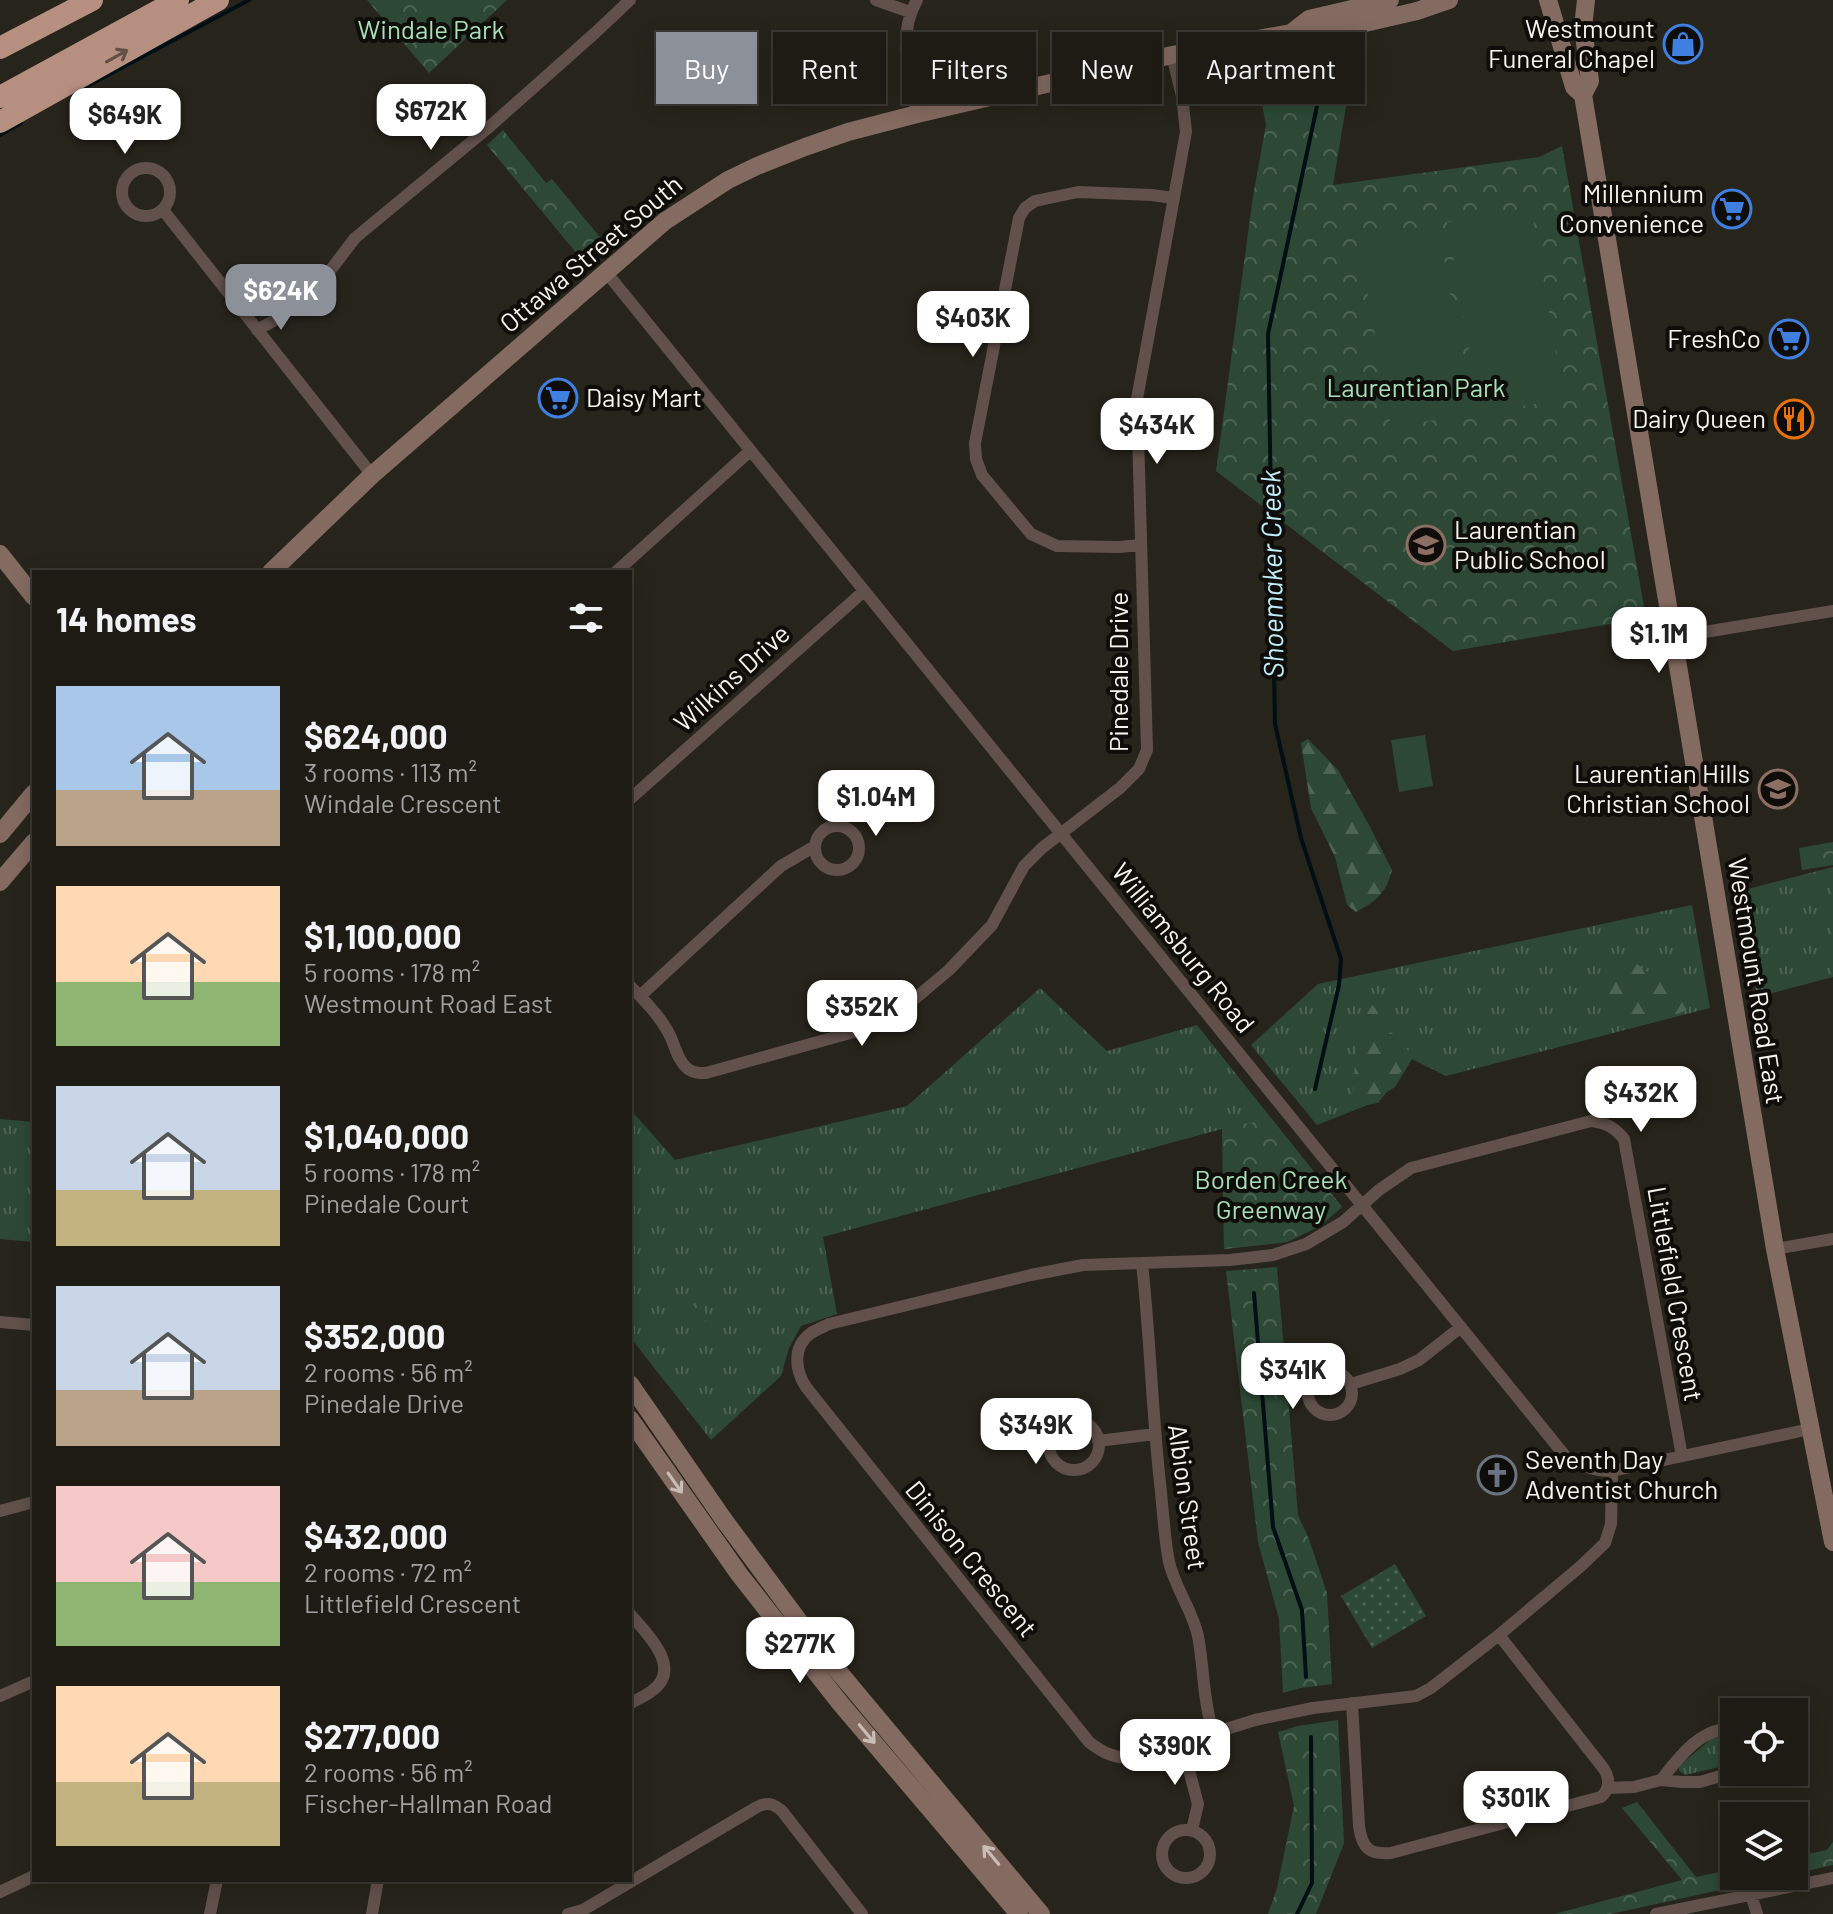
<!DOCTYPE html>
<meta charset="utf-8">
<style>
:root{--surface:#1d1b14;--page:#25241d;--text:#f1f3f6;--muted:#a0a1a0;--line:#3b3934;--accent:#8c9099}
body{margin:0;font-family:Barlow,sans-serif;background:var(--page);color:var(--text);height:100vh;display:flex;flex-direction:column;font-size:30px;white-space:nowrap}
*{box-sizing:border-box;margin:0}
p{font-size:26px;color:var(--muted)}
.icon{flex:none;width:44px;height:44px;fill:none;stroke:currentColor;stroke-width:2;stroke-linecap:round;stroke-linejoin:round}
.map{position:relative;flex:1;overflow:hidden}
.drawer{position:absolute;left:32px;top:570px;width:600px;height:1312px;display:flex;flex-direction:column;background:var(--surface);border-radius:0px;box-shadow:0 4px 20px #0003,0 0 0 2px var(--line)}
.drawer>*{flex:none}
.banner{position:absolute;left:656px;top:32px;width:760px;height:72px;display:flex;gap:16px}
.fabs{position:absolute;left:1720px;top:1698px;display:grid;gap:16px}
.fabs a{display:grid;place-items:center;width:88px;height:88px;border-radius:0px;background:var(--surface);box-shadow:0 4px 20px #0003,0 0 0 2px var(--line);font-size:40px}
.price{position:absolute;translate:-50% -68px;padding:0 18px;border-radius:16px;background:#fff;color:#222;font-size:26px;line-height:52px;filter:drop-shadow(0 2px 4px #0008)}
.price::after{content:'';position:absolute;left:50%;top:48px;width:24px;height:18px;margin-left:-12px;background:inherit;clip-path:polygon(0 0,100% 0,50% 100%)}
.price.selected{background:var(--accent);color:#fff}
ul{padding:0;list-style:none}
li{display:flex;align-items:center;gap:24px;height:200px;padding:0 24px}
li span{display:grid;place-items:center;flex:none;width:224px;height:160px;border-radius:0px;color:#555}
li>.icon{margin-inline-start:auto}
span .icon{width:96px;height:96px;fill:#fffc;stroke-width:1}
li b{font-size:34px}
h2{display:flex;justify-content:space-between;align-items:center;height:96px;padding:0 24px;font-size:34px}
.pill{padding:0 28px;border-radius:0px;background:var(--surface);box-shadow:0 4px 20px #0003,0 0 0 2px var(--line);font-size:28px;line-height:72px}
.pill.selected{background:var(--accent);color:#fff}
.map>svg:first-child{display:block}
.grass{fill:url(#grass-tufts)}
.forest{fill:url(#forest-firs)}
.park{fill:url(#park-crowns)}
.garden{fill:url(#garden-dots)}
.pitch{fill:#2d4936}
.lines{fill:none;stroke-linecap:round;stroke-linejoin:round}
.stream{stroke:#000f15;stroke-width:4}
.street{stroke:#62514b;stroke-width:12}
.secondary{stroke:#846b61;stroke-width:18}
.highway{stroke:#b78f80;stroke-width:22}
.oneway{stroke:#634e45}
.oneway2{stroke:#c9bdb6}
.labels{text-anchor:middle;stroke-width:8;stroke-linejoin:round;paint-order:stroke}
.poi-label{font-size:26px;fill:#f7f4ee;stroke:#0f0d0a;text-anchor:end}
.park-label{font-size:26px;fill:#a6e1b8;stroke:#0f0d0a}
.street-label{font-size:26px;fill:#f7f4ee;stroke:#0f0d0a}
.water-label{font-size:28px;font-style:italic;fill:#bfedfa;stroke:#0f0d0a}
</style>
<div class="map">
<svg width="1833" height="1914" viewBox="0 0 1833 1914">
<defs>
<pattern id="grass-tufts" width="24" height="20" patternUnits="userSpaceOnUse" patternTransform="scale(2)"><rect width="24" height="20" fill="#2d4936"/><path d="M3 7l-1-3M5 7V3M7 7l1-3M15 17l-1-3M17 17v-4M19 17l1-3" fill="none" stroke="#4c6453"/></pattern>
<pattern id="forest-firs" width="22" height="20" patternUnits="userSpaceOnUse" patternTransform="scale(2)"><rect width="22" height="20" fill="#2d4936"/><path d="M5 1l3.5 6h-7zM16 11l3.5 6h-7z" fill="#4c6453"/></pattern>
<pattern id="park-crowns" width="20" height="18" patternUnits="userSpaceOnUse" patternTransform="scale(2)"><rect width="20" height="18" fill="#2d4936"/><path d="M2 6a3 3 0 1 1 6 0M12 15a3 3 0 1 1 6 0" fill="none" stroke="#4c6453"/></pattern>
<pattern id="garden-dots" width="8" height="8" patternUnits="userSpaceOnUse" patternTransform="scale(2)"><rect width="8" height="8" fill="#2d4936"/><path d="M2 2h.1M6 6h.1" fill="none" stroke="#4c6453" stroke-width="1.8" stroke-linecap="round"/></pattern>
</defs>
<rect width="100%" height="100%" fill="#27241b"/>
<path class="grass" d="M1833 867V977L1757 997 1740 891Z
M1692 905 1710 1008 1446 1076 1412 1059 1395 1087 1365 1106 1317 1125 1251 1045 1318 984Z
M1040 988 1107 1051 1197 1025 1342 1207 1320 1226 1287 1242 1224 1249 1222 1129 823 1237 837 1314 801 1326 789 1348 781 1376 711 1440 630 1337V1109L675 1160 907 1106Z
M0 1119 34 1122V1242L0 1239Z
M1728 1733 1734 1738V1763L1732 1764 1685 1775 1679 1771V1766L1716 1735Z"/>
<path class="forest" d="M1308 739 1338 770 1369 825 1392 870C1386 893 1377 901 1356 912L1347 905 1335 857 1311 808 1301 743Z
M1594 949H1602L1609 956 1637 964 1657 979H1674L1690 990 1696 1001C1684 1017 1659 1018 1641 1022 1627 1014 1615 1006 1608 991 1607 987 1607 983 1606 979 1603 969 1593 960 1586 953Z
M1373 1005 1389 1031 1398 1037 1409 1052 1402 1071 1388 1084 1386 1093 1378 1103 1362 1106 1353 1096C1354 1072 1356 1049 1362 1025 1363 1021 1362 1017 1363 1013 1366 1008 1369 1007 1373 1005Z"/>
<path class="park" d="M367 0H507L429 73Z
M1338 39 1350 82 1333 185 1539 157 1562 146 1646 618 1453 651 1216 471 1253 196 1266 125 1253 56Z
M503 130 546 183 552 179 603 241 583 261 487 145Z
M1833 842V865L1802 870 1799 848Z
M1271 1118 1342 1207 1320 1226 1287 1242 1224 1249 1223 1129Z
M1277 1267 1298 1515 1309 1539 1327 1593 1332 1684 1301 1688 1283 1693 1279 1619 1258 1542 1226 1271Z
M697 1301 709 1318 694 1331 681 1314Z
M1338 1720 1344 1843 1316 1914H1268L1277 1888 1294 1806 1278 1732 1298 1726Z
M1637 1802 1696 1877 1734 1869V1876H1783L1611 1914H1554L1682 1880 1622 1808Z
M1833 1842V1865L1794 1874V1857L1827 1850Z"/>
<path class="garden" d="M1395 1564 1426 1616 1372 1648 1341 1596Z"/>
<path class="pitch" d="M446 0H474L431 31 421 18Z
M1531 208 1564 399 1480 413 1447 222Z
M1438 224 1471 414 1391 427 1358 238Z
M1425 735 1433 786 1399 792 1391 740Z"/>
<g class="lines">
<path class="stream" d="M78 91 249 0
M0 135 21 123
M1315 1089 1339 985 1341 959 1301 838 1275 724 1268 334 1316 111 1326 54
M1254 1293 1273 1527 1302 1610 1306 1677
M1297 1914 1312 1883 1311 1737"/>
<path class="street" d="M876 0 910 12
M917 0C897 35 908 76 917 114
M122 192a24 24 0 1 1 48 0a24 24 0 1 1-48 0Z
M163 210 372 475
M606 272 1566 1457C1582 1466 1593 1471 1612 1471L1810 1429
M257 330 275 320 320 284 355 238 488 128 595 33 630 0
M1141 545 1119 547 1057 546 1031 534 982 475 976 459 975 443 1019 218 1025 208 1035 201 1078 192 1152 195 1173 198
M616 572 750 451
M1674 637 1833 611
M630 799 864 591
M815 848a22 22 0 1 1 44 0a22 22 0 1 1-44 0Z
M630 986C643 999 658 1014 667 1030 675 1043 676 1059 688 1069 694 1073 699 1073 706 1073L868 1028 899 1012 949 970 992 925 1024 866 1042 848 1120 788 1139 769 1147 750 1137 399 1186 132 1182 96 1172 55
M640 996 781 866 815 846
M1775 1249 1833 1239
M1142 1263C1150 1336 1152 1410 1160 1483 1163 1509 1164 1536 1169 1562 1175 1588 1192 1609 1198 1636 1204 1668 1203 1701 1213 1732
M0 1322 34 1325
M1308 1393a22 22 0 1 1 44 0a22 22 0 1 1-44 0Z
M1351 1384 1400 1369 1419 1360 1461 1327
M1049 1445a25 25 0 1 1 50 0a25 25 0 1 1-50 0Z
M1098 1441 1155 1434
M1612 1471 1611 1524 1605 1543 1581 1566 1499 1635 1431 1688 1416 1696 1313 1708 1255 1720 1134 1758C1115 1758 1104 1754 1089 1742L806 1387C795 1370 792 1347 811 1333 816 1330 823 1327 829 1324L1031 1275 1083 1265 1230 1260 1273 1255 1306 1244 1343 1222 1379 1190 1411 1168 1591 1121C1607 1123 1614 1127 1624 1139L1682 1456
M0 1511 34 1502
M630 1614C646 1633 683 1667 653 1690 646 1696 637 1699 630 1704
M0 1696 34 1681
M1352 1703 1359 1826C1362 1848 1369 1855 1391 1853L1601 1797C1610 1789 1610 1779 1604 1769L1499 1635
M1182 1744 1198 1804 1192 1830
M1661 1780C1678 1758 1703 1725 1734 1729
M1608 1788 1634 1787 1661 1780 1682 1782H1700L1734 1772
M1162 1854a24 24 0 1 1 48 0a24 24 0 1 1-48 0Z
M0 1892 34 1876
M1751 1894 1757 1914
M210 1914 217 1880
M372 1914 378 1880
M568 1914 583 1910 757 1807C767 1802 773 1803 782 1811L862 1914
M1656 1914 1833 1878"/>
<path class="secondary" d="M1548 0 1574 87 1583 95
M1291 33 1309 19 1390 0
M1583 95 1775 1249 1833 1542
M1583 95 1590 81 1583 27 1586 0
M0 554 34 597
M271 572 372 475 665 221 728 180 757 166 805 147 848 132 917 114 1172 55 1291 33 1313 35 1417 11 1449 0
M0 834 34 793
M0 882 34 842
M630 1384 724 1520 818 1647 1041 1914
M630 1419 739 1574 840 1703 1019 1914"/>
<path class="highway" d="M0 48 92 0
M0 97 178 0
M0 122 218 0"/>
</g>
<defs><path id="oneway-shaft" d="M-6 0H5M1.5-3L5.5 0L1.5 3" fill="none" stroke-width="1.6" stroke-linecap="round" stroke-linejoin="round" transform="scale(2)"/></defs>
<use class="oneway" href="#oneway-shaft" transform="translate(117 56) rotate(-29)"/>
<g class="oneway2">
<use href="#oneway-shaft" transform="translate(675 1483) rotate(55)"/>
<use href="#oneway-shaft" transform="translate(867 1734) rotate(50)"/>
<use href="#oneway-shaft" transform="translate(991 1855) rotate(-130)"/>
</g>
<defs>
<g id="shop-ring" transform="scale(2)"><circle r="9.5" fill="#0f0d0a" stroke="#3f7fe0" stroke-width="1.5"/><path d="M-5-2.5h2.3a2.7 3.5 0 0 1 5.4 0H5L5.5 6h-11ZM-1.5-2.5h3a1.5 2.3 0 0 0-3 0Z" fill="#3f7fe0"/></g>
<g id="supermarket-ring" transform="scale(2)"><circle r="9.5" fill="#0f0d0a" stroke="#3f7fe0" stroke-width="1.5"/><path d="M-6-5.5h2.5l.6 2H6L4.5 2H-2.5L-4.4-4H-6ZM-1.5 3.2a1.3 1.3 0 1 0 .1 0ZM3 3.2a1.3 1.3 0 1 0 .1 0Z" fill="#3f7fe0"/></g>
<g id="restaurant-ring" transform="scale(2)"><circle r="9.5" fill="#0f0d0a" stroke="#e8710a" stroke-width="1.5"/><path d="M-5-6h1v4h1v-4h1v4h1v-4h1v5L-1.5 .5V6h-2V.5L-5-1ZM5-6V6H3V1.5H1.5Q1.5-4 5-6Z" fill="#e8710a"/></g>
<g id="school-ring" transform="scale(2)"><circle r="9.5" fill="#0f0d0a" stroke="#8d6e63" stroke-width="1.5"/><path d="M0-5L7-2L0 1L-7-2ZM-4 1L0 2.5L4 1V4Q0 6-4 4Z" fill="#8d6e63"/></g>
<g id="church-ring" transform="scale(2)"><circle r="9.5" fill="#0f0d0a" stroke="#6b7280" stroke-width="1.5"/><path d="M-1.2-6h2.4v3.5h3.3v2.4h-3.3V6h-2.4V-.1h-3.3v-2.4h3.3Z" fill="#6b7280"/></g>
</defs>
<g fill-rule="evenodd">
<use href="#shop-ring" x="1683" y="44"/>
<use href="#supermarket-ring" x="1732" y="209"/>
<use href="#supermarket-ring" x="1789" y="339"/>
<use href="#supermarket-ring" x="558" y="398"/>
<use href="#restaurant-ring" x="1794" y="419"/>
<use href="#school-ring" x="1426" y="545"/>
<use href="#school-ring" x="1778" y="789"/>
<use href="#church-ring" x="1497" y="1475"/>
</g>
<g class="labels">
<g class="poi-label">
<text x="1655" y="38">Westmount<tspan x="1655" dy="30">Funeral Chapel</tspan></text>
<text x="1704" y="203">Millennium<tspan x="1704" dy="30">Convenience</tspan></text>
<text x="1761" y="348">FreshCo</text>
<text x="586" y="407" text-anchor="start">Daisy Mart</text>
<text x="1766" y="428">Dairy Queen</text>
<text x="1454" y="539" text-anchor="start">Laurentian<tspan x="1454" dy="30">Public School</tspan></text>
<text x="1750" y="783">Laurentian Hills<tspan x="1750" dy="30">Christian School</tspan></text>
<text x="1525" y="1469" text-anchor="start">Seventh Day<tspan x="1525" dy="30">Adventist Church</tspan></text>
</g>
<g class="park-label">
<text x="431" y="39">Windale Park</text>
<text x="1416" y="397">Laurentian Park</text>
<text x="1271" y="1189">Borden Creek<tspan x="1271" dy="30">Greenway</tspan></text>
</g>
<g class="street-label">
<text transform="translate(591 254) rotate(-40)" y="9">Ottawa Street South</text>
<text transform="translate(1119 672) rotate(-90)" y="9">Pinedale Drive</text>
<text transform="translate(732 678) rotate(-42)" y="9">Wilkins Drive</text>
<text transform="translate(1183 948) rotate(51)" y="9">Williamsburg Road</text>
<text transform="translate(1756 981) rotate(81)" y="9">Westmount Road East</text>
<text transform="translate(1675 1294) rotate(80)" y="9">Littlefield Crescent</text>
<text transform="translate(1187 1497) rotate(82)" y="9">Albion Street</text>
<text transform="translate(971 1559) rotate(51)" y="9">Dinison Crescent</text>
</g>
<g class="water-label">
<text transform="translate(1272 574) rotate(-91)" y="10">Shoemaker Creek</text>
</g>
</g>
</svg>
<div class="fabs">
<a><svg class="icon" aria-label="locate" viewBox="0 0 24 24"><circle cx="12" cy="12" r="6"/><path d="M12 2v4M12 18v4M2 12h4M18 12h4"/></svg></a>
<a><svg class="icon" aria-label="layers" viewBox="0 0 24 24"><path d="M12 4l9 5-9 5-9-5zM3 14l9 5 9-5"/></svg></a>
</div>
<b class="price" style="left:431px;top:152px">$672K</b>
<b class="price" style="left:125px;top:156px">$649K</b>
<b class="price selected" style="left:281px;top:332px">$624K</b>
<b class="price" style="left:973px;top:359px">$403K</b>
<b class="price" style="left:1157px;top:466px">$434K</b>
<b class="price" style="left:1659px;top:675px">$1.1M</b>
<b class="price" style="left:876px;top:838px">$1.04M</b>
<b class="price" style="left:862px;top:1048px">$352K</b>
<b class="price" style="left:1641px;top:1134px">$432K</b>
<b class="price" style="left:1293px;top:1411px">$341K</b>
<b class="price" style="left:1036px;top:1466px">$349K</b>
<b class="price" style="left:800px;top:1685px">$277K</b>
<b class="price" style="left:1175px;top:1787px">$390K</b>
<b class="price" style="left:1516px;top:1839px">$301K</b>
<div class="banner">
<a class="pill selected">Buy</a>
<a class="pill">Rent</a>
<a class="pill">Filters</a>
<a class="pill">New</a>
<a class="pill">Apartment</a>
</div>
<section class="drawer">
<h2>14 homes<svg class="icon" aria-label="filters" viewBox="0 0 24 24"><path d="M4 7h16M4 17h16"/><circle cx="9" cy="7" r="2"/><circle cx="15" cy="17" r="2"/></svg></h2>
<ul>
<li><span style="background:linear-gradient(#a9c7e8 65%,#b9a48a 0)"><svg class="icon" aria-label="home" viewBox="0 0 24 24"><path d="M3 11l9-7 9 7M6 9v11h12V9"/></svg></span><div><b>$624,000</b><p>3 rooms · 113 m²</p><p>Windale Crescent</p></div></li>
<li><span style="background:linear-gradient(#ffd9b3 60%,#8fb573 0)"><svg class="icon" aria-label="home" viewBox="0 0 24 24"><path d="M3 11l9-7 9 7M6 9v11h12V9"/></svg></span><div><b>$1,100,000</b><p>5 rooms · 178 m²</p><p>Westmount Road East</p></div></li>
<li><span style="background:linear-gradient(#c9d6e8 65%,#c2b280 0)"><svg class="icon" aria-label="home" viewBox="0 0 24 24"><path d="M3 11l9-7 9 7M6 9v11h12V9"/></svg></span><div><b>$1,040,000</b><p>5 rooms · 178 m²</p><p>Pinedale Court</p></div></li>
<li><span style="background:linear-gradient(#c9d6e8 65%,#b9a48a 0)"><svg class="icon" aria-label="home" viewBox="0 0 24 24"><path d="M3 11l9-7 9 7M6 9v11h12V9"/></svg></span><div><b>$352,000</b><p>2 rooms · 56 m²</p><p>Pinedale Drive</p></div></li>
<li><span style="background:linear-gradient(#f6c9c9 60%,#8fb573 0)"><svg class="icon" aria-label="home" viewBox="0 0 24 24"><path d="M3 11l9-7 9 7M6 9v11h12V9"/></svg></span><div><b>$432,000</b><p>2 rooms · 72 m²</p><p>Littlefield Crescent</p></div></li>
<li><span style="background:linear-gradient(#ffd9b3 60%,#c2b280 0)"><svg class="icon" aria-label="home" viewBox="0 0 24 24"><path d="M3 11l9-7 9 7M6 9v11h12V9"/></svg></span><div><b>$277,000</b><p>2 rooms · 56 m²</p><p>Fischer-Hallman Road</p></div></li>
</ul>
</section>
</div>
